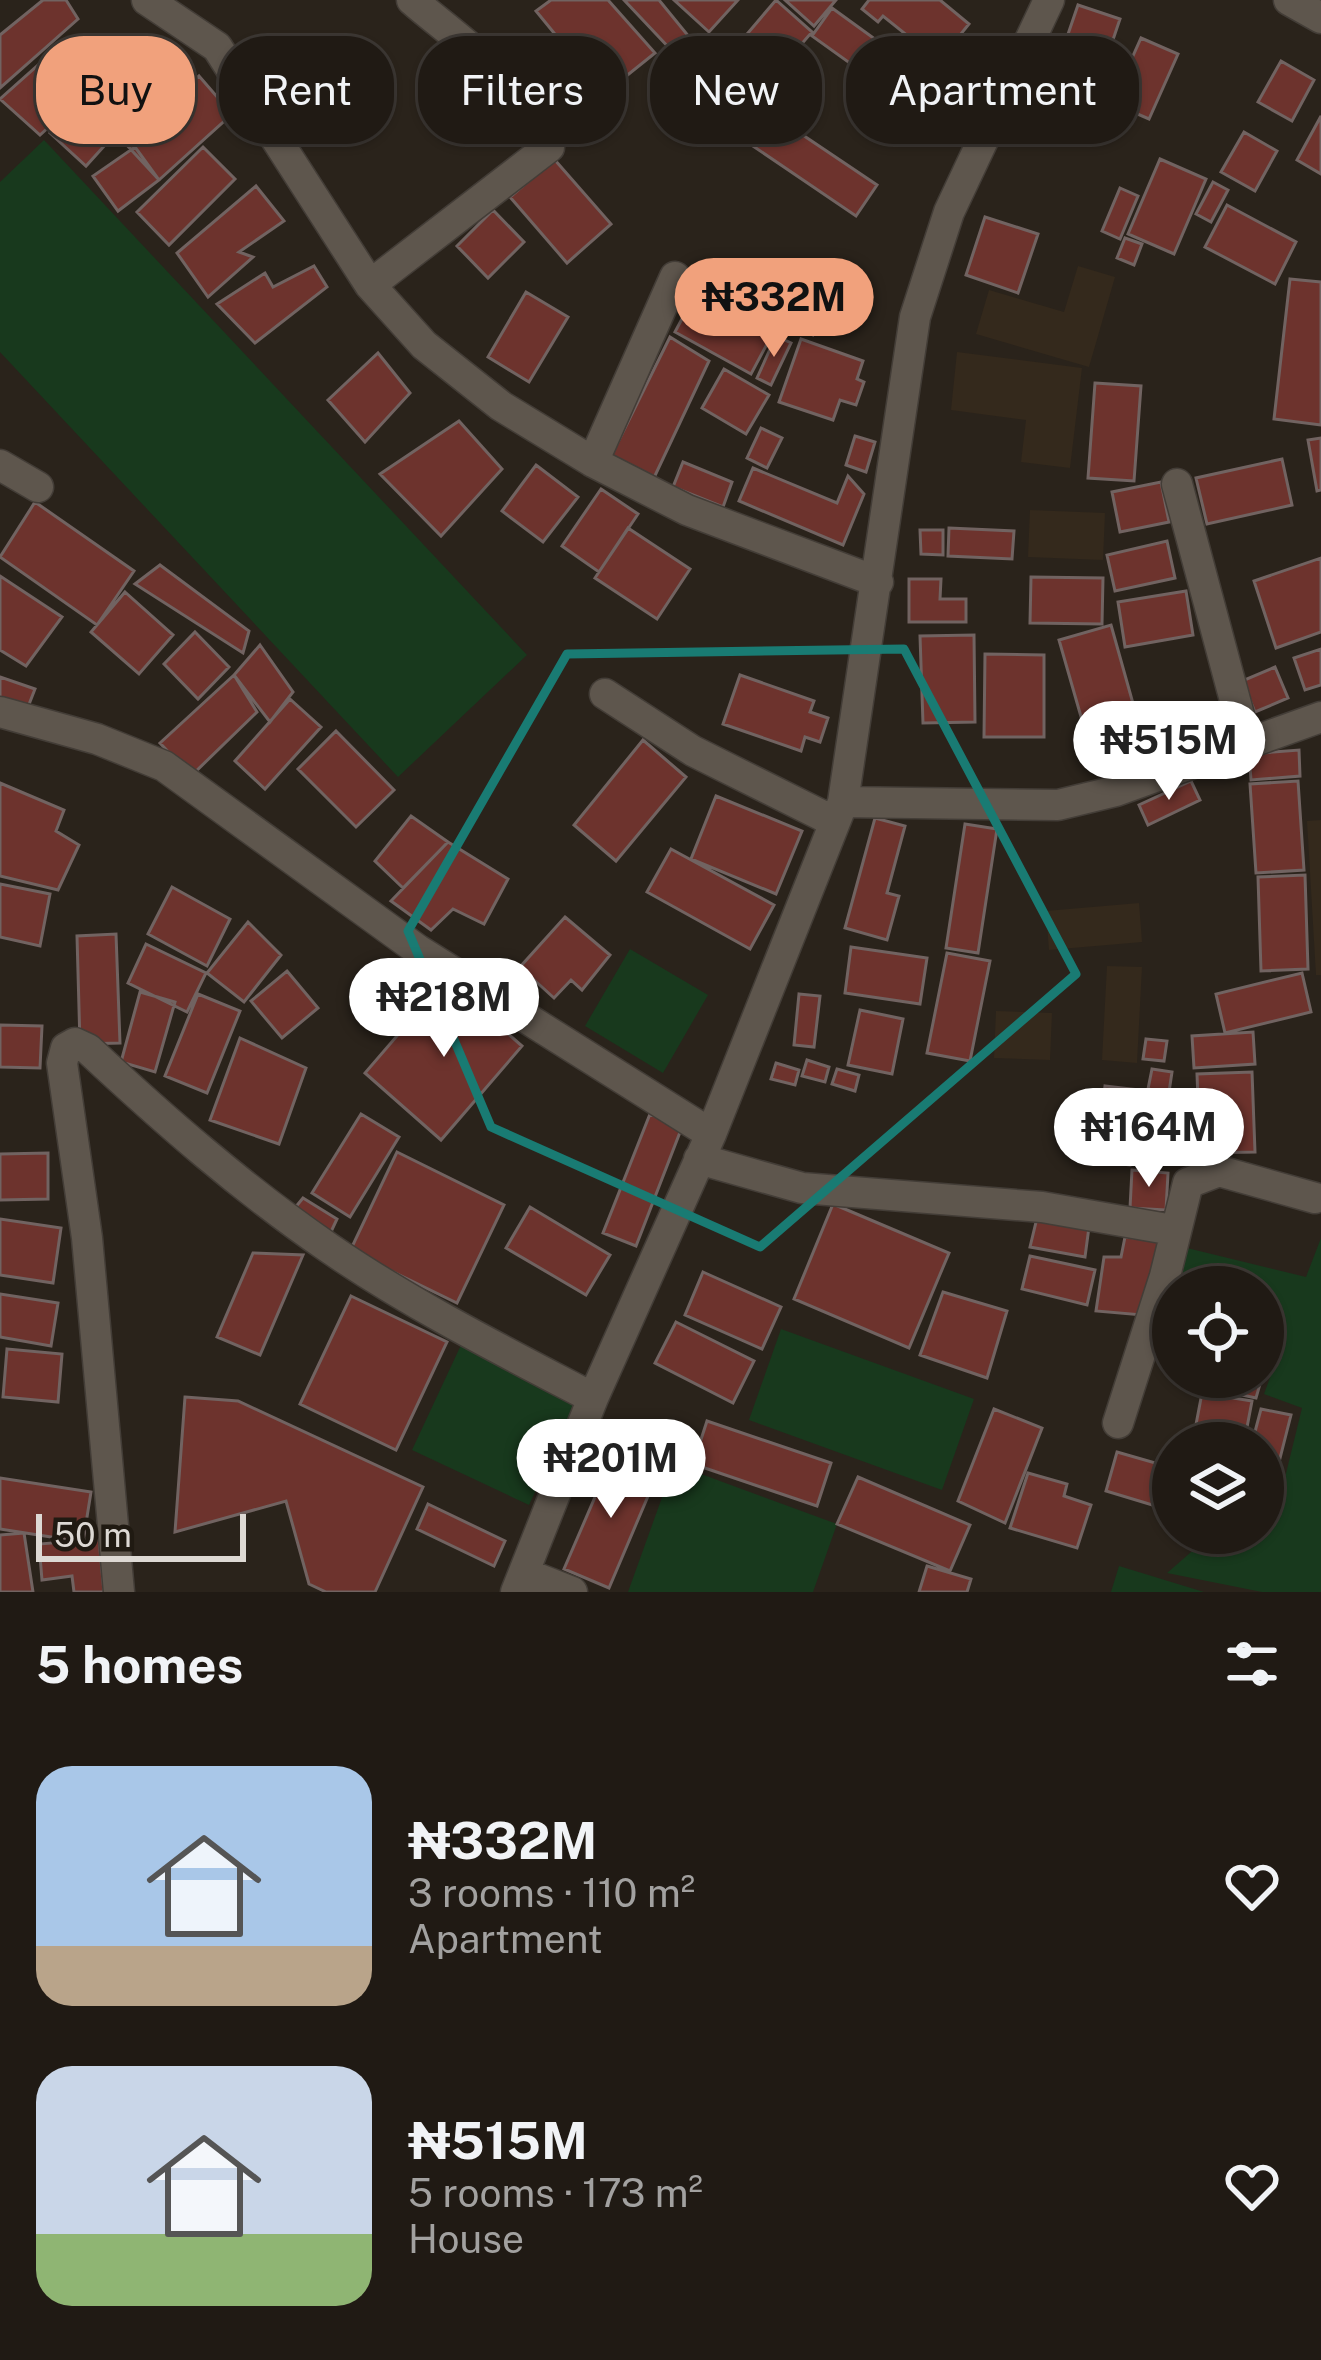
<!DOCTYPE html>
<meta charset="utf-8">
<style>
:root{--surface:#201a14;--page:#2d2722;--text:#f1f3f6;--muted:#a2a1a0;--line:#3d3834;--accent:#f1a17c}
body{margin:0;font-family:"Public Sans",sans-serif;background:var(--page);color:var(--text);height:100vh;display:flex;flex-direction:column;font-size:45px;white-space:nowrap}
*{box-sizing:border-box;margin:0}
p{font-size:39px;color:var(--muted)}
.icon{flex:none;width:66px;height:66px;fill:none;stroke:currentColor;stroke-width:2;stroke-linecap:round;stroke-linejoin:round}
.map{position:relative;height:1592px;overflow:hidden}
.drawer{display:flex;flex-direction:column;background:var(--surface);flex:1}
.drawer>*{flex:none}
.top-card{position:absolute;left:36px;top:36px;width:1251px;height:108px;display:flex;gap:24px}
.controls{position:absolute;left:1152px;top:1266px;display:grid;gap:24px}
.controls a{display:grid;place-items:center;width:132px;height:132px;border-radius:50%;background:var(--surface);box-shadow:0 3px 9px #0004,0 0 0 3px var(--line);font-size:60px}
.scale{position:absolute;left:36px;bottom:30px;width:210px;box-sizing:border-box;padding-left:12px;border:6px solid #ddd9d4;border-top:0;font-size:33px;line-height:42px;white-space:nowrap;color:#ddd9d4;-webkit-text-stroke:9px #201a12;paint-order:stroke}
.price{position:absolute;translate:-50% -102px;padding:0 27px;border-radius:42px;background:#fff;color:#222;font-size:39px;line-height:78px;filter:drop-shadow(0 3px 6px #0008)}
.price::after{content:'';position:absolute;left:50%;top:72px;width:36px;height:27px;margin-left:-18px;background:inherit;clip-path:polygon(0 0,100% 0,50% 100%)}
.price.current{background:var(--accent);color:#111}
ul{padding:0;list-style:none}
li{display:flex;align-items:center;gap:36px;height:300px;padding:0 36px}
li span{display:grid;place-items:center;flex:none;width:336px;height:240px;border-radius:36px;color:#555}
li>.icon{margin-inline-start:auto}
span .icon{width:144px;height:144px;fill:#fffc;stroke-width:1}
li b{font-size:51px}
h2{display:flex;justify-content:space-between;align-items:center;height:144px;padding:0 36px;font-size:51px}
.tag{padding:0 42px;border-radius:48px;background:var(--surface);box-shadow:0 3px 9px #0004,0 0 0 3px var(--line);font-size:42px;line-height:108px}
.tag.current{background:var(--accent);color:#111}
.map>svg:first-child{display:block}
.built{fill:#34291c}
.green{fill:#18391d}
.building{fill:#6d332d;stroke:#716361;stroke-width:3}
.lines{fill:none;stroke-linecap:round;stroke-linejoin:round}
.street-casing{stroke:#433d37;stroke-width:33}
.street{stroke:#5e564d;stroke-width:30}
.marked{fill:none;stroke:#197b73;stroke-width:9;stroke-linejoin:round}
</style>
<div class="map">
<svg width="1321" height="1592" viewBox="0 0 1321 1592">
<rect width="100%" height="100%" fill="#2a231b"/>
<path class="built" d="M1078 266 1115 277 1089 367 976 334 989 290 1064 312Z
M957 352 1082 368 1070 468 1021 462 1026 420 951 410Z
M1030 510 1105 513 1103 560 1028 557Z
M1321 820V975H1316L1307 821Z
M1139 903 1142 942 1049 950 1046 911Z
M1107 966 1142 967 1137 1063 1102 1060Z
M996 1011 1052 1013 1050 1060 994 1058Z"/>
<path class="green" d="M44 140 527 655 398 777 0 352V182Z
M630 949 708 995 663 1073 585 1026Z
M1321 1238V1592H1262L1167 1573 1213 1533H1263V1507L1279 1502 1302 1408 1264 1394 1284 1339 1263 1334V1287H1177L1187 1248 1306 1277Z
M781 1329 974 1399 942 1490 749 1420Z
M461 1345 578 1400 529 1505 412 1450Z
M674 1464 837 1524 813 1592H628Z
M1119 1566 1204 1592H1111Z"/>
<path class="building" d="M43 0H66L78 19 0 88V35Z
M551 0H608L655 53 604 94 536 11Z
M624 0H659L690 38 673 52Z
M674 0H738L709 32Z
M776 0 812 32 765 86 730 54Z
M785 0H836L814 26Z
M869 0H940L969 24 939 61 883 16 878 22 862 9Z
M1078 5 1120 19 1095 93 1053 78Z
M832 8 937 84 918 112 812 36Z
M1141 38 1178 54 1149 119 1112 103Z
M135 40 170 73 86 166 50 133Z
M64 42 98 82 40 135 0 99Z
M1281 61 1314 80 1292 121 1258 102Z
M199 76 232 114 159 180 125 143Z
M773 115 877 185 856 216 753 146Z
M1321 116V174L1297 160Z
M1244 132 1277 151 1255 191 1221 172Z
M135 147 159 180 118 211 93 176Z
M203 147 235 179 169 245 137 212Z
M554 159 611 224 567 263 510 197Z
M1160 159 1206 179 1174 254 1128 234Z
M1213 182 1228 190 1211 222 1196 214Z
M256 186 284 221 239 252 253 257 208 297 177 253Z
M1120 188 1138 196 1120 239 1102 231Z
M1227 205 1296 242 1275 284 1205 247Z
M493 210 524 242 488 278 457 246Z
M985 217 1038 234 1018 293 966 275Z
M1125 238 1142 244 1134 265 1117 258Z
M314 266 327 287 255 343 217 304 265 273 273 287Z
M1290 279 1321 282V425L1274 419Z
M699 287 775 329 751 374 675 332Z
M526 292 568 317 529 382 488 357Z
M817 297 829 303 813 335 800 329Z
M776 336 791 343 771 385 757 378Z
M670 337 709 361 652 482 611 456Z
M801 339 863 361 857 379 864 382 856 405 840 400 833 420 779 402Z
M378 353 410 393 365 442 328 400Z
M724 369 769 395 746 434 702 408Z
M1095 383 1141 386 1134 481 1088 478Z
M459 421 502 469 441 536 380 474Z
M761 428 782 438 767 468 747 458Z
M855 436 875 442 866 472 846 465Z
M1321 438V490L1317 491 1308 440Z
M1282 459 1292 505 1207 524 1196 478Z
M683 462 732 482 723 507 673 487Z
M536 465 578 497 543 542 502 511Z
M753 468 837 503 848 476 864 494 843 545 739 501Z
M1161 482 1169 522 1120 532 1112 492Z
M601 489 638 514 599 572 562 546Z
M35 502 134 571 97 625 0 557Z
M628 528 690 569 657 619 595 578Z
M949 528 1014 531 1012 559 948 556Z
M920 530H943V555L921 554Z
M1167 541 1175 578 1115 591 1107 555Z
M1321 558V632L1276 648 1254 581Z
M160 565 249 631 243 653 135 584Z
M0 576 62 617 26 666 0 650Z
M1031 577 1103 578 1102 624 1030 623Z
M909 579H941L940 599H966V622H909Z
M1186 591 1193 635 1125 647 1118 602Z
M125 592 173 635 139 674 91 632Z
M1111 625 1141 732 1090 748 1059 640Z
M195 632 229 667 198 699 164 664Z
M974 635 975 722 923 723 920 636Z
M260 645 293 692 270 722 234 675Z
M1321 649V685L1305 690 1294 658Z
M985 654 1044 655V737H984Z
M1275 667 1288 698 1255 712 1242 681Z
M234 675 257 712 191 776 160 743Z
M740 675 814 701 810 712 828 718 820 742 805 737 801 751 723 724Z
M0 677 35 689 26 712 0 702Z
M290 699 321 727 265 789 235 761Z
M336 731 394 790 356 827 298 769Z
M643 740 686 777 616 861 574 825Z
M1299 750 1300 776 1251 780 1249 754Z
M1191 781 1200 800 1148 825 1139 805Z
M1298 781 1304 870 1256 873 1250 784Z
M0 783 64 810 56 831 79 845 58 890 0 876Z
M716 796 802 831 776 894 691 859Z
M411 816 448 842 403 888 375 861Z
M875 818 905 826 887 893 899 896 887 940 845 928Z
M965 824 997 829 978 953 946 948Z
M448 842 508 879 484 924 453 909 431 930 391 901Z
M671 849 774 905 750 949 647 892Z
M1305 875 1308 969 1261 971 1258 877Z
M0 884 50 894 40 946 0 937Z
M172 887 230 919 207 966 148 934Z
M565 917 610 955 582 990 571 980 554 998 520 967Z
M248 922 281 955 244 1002 207 973Z
M116 934 120 1043 80 1044 77 936Z
M146 944 206 973 187 1012 128 983Z
M851 947 927 958 920 1004 845 993Z
M947 953 990 961 970 1061 927 1053Z
M287 971 318 1008 282 1038 251 1001Z
M1302 973 1311 1012 1225 1033 1216 994Z
M446 979 522 1046 441 1140 365 1073Z
M140 992 175 1002 155 1072 121 1062Z
M198 994 240 1011 207 1093 165 1076Z
M799 994 820 996 814 1047 794 1045Z
M860 1010 903 1019 892 1074 848 1065Z
M0 1025 42 1026 40 1068 0 1067Z
M1253 1032 1255 1064 1194 1068 1192 1036Z
M240 1038 306 1068 279 1144 210 1120Z
M1146 1039 1167 1041 1164 1061 1143 1059Z
M807 1060 829 1067 825 1082 802 1076Z
M776 1063 799 1070 795 1085 771 1079Z
M837 1069 859 1075 855 1091 832 1084Z
M1152 1069 1172 1072 1169 1092 1148 1089Z
M1252 1072 1255 1152 1200 1153 1197 1074Z
M1105 1086 1140 1090 1130 1165 1095 1160Z
M1144 1097 1165 1099 1162 1119 1142 1117Z
M1171 1097 1191 1100 1189 1120 1168 1117Z
M361 1114 399 1137 350 1217 312 1193Z
M650 1114 682 1127 636 1246 603 1233Z
M397 1152 504 1205 457 1303 350 1251Z
M48 1153V1199L0 1200V1154Z
M1132 1170 1168 1173 1166 1210 1130 1208Z
M303 1198 337 1219 330 1234 294 1209Z
M833 1204 949 1253 909 1348 794 1299Z
M530 1207 610 1255 586 1295 506 1248Z
M1037 1218 1089 1227 1085 1257 1030 1247Z
M0 1219 61 1228 53 1283 0 1275Z
M1125 1237 1159 1240 1142 1315 1096 1311 1104 1257H1121Z
M253 1253 303 1255 260 1355 217 1337Z
M1030 1256 1095 1270 1087 1305 1022 1289Z
M703 1272 781 1307 762 1349 685 1315Z
M943 1292 1007 1311 987 1378 920 1355Z
M0 1294 58 1303 51 1346 0 1337Z
M351 1296 447 1342 396 1450 300 1404Z
M676 1322 754 1361 733 1403 655 1363Z
M7 1349 62 1354 58 1402 3 1397Z
M1222 1377H1262L1256 1398 1219 1390Z
M1202 1393 1252 1401 1244 1443 1194 1435Z
M185 1397 238 1401 423 1487 375 1592H326L309 1584 286 1501 175 1532Z
M994 1409 1042 1428 1005 1523 958 1501Z
M1261 1409 1291 1415 1277 1470 1263 1467V1443H1252Z
M707 1421 831 1463 817 1506 693 1464Z
M1117 1452 1173 1468 1169 1510 1106 1491Z
M611 1460 660 1468 609 1588 564 1569Z
M1028 1473 1067 1484 1064 1496 1091 1505 1077 1548 1010 1528Z
M858 1477 970 1525 950 1571 837 1524Z
M0 1478 91 1492 83 1542 0 1529Z
M428 1504 505 1541 494 1566 417 1529Z
M24 1533 33 1592H0V1535Z
M99 1539 104 1592H74L72 1576 42 1580 39 1544Z
M927 1566 971 1579 967 1592H919Z"/>
<g class="lines">
<g class="street-casing">
<path id="street" d="M147 0 217 47 370 285 424 345 501 406 593 462 687 510 878 582
M1289 0 1321 18
M370 285 549 147C543 97 451 34 412 0
M593 462 675 277
M0 465 38 487
M1177 484 1247 745
M605 694 693 751 835 822
M0 712 97 739 164 766 418 950 711 1134
M843 802 1058 805 1116 791 1321 717
M699 1159 802 1188 1042 1207 1173 1230
M1118 1423 1165 1276 1188 1183 1219 1171 1315 1198
M524 1573 572 1592
M119 1592 87 1238 62 1063 66 1048 75 1043 88 1049C164 1120 243 1189 329 1248 412 1305 503 1351 593 1398
M516 1592 593 1398 711 1134 843 802 915 317 949 212 1049 0"/>
</g>
<use href="#street" class="street"/>
</g>
<path class="marked" d="M904 649 1076 974 760 1247 491 1127 408 931 567 654Z"/>
</svg>
<div class="controls">
<a><svg class="icon" aria-label="locate" viewBox="0 0 24 24"><circle cx="12" cy="12" r="6"/><path d="M12 2v4M12 18v4M2 12h4M18 12h4"/></svg></a>
<a><svg class="icon" aria-label="layers" viewBox="0 0 24 24"><path d="M12 4l9 5-9 5-9-5zM3 14l9 5 9-5"/></svg></a>
</div>
<div class="scale">50 m</div>
<b class="price current" style="left:774px;top:360px">₦332M</b>
<b class="price" style="left:1169px;top:803px">₦515M</b>
<b class="price" style="left:444px;top:1060px">₦218M</b>
<b class="price" style="left:1149px;top:1190px">₦164M</b>
<b class="price" style="left:611px;top:1521px">₦201M</b>
<div class="top-card">
<a class="tag current">Buy</a>
<a class="tag">Rent</a>
<a class="tag">Filters</a>
<a class="tag">New</a>
<a class="tag">Apartment</a>
</div>
</div>
<section class="drawer">
<h2>5 homes<svg class="icon" aria-label="filters" viewBox="0 0 24 24"><path d="M4 7h16M4 17h16"/><circle cx="9" cy="7" r="2"/><circle cx="15" cy="17" r="2"/></svg></h2>
<ul>
<li><span style="background:linear-gradient(#a9c7e8 75%,#b9a48a 0)"><svg class="icon" aria-label="home" viewBox="0 0 24 24"><path d="M3 11l9-7 9 7M6 9v11h12V9"/></svg></span><div><b>₦332M</b><p>3 rooms · 110 m²</p><p>Apartment</p></div><svg class="icon" aria-label="heart" viewBox="0 0 24 24"><path d="M12 20l-8-8c-3-5 5-10 8-4 3-6 11-1 8 4z"/></svg></li>
<li><span style="background:linear-gradient(#c9d6e8 70%,#8fb573 0)"><svg class="icon" aria-label="home" viewBox="0 0 24 24"><path d="M3 11l9-7 9 7M6 9v11h12V9"/></svg></span><div><b>₦515M</b><p>5 rooms · 173 m²</p><p>House</p></div><svg class="icon" aria-label="heart" viewBox="0 0 24 24"><path d="M12 20l-8-8c-3-5 5-10 8-4 3-6 11-1 8 4z"/></svg></li>
</ul>
</section>
